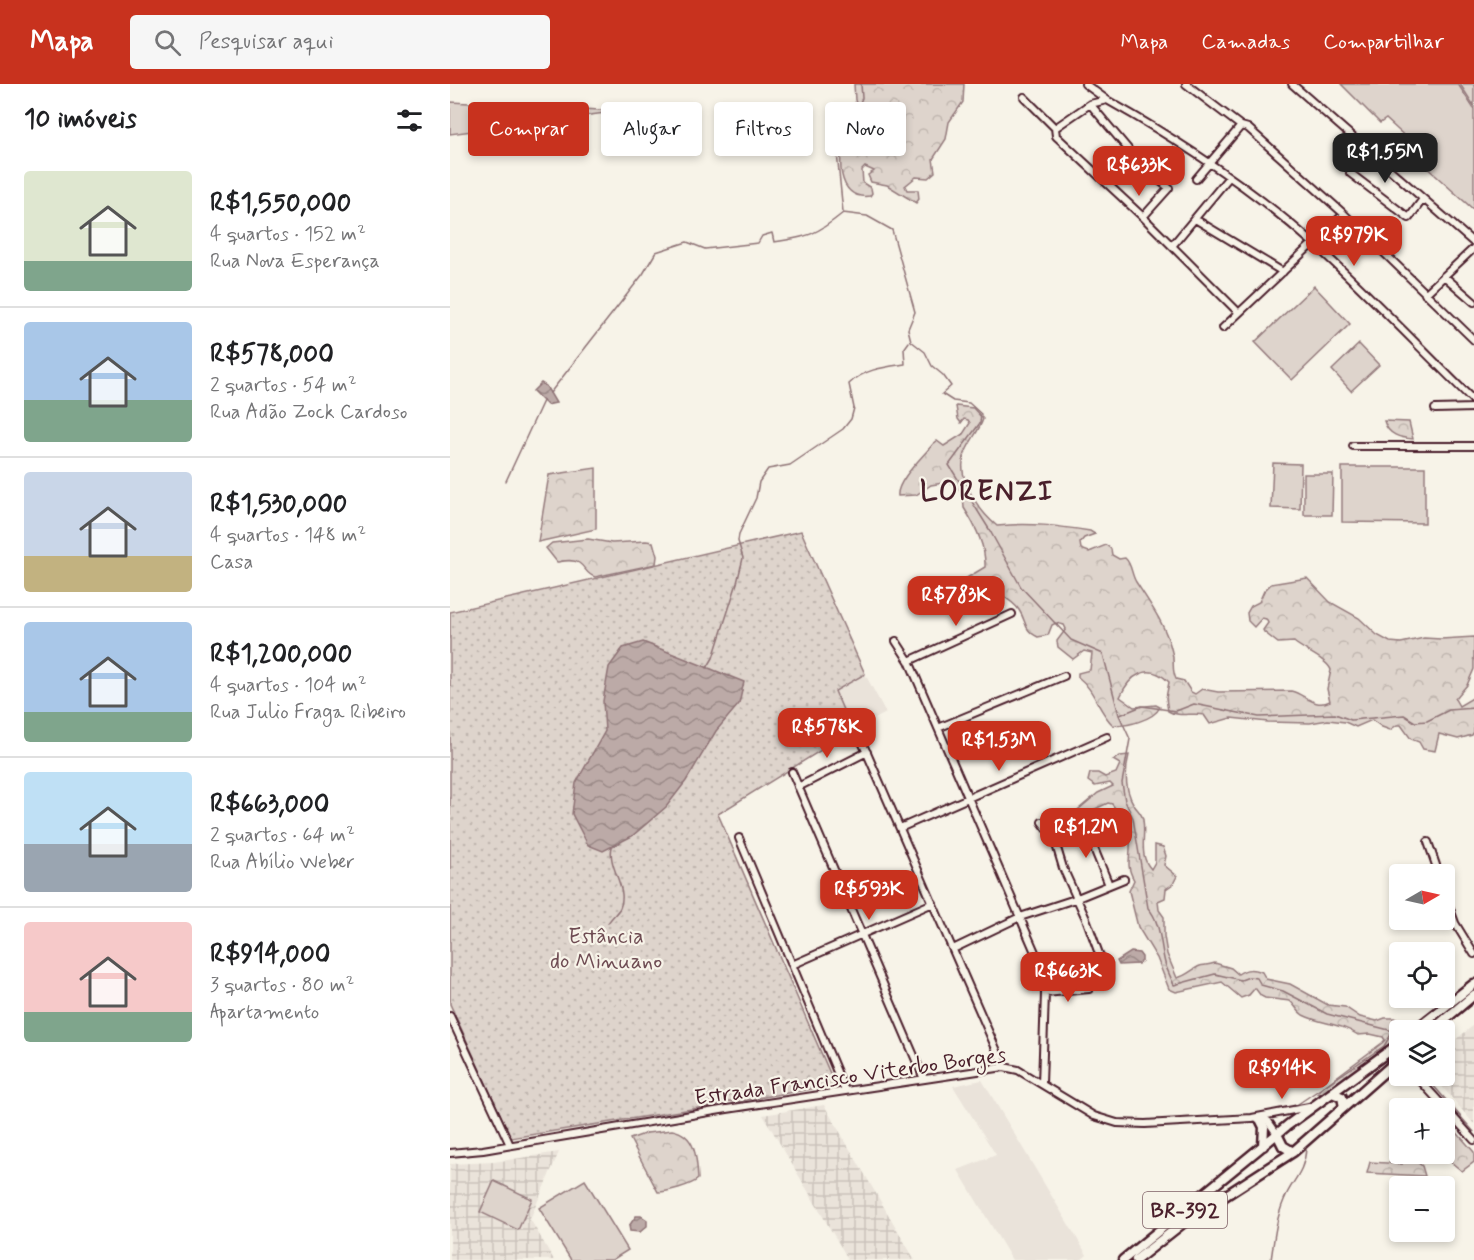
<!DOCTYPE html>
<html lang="pt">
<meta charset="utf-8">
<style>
:root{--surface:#fff;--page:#f6f6f6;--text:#202124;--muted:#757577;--line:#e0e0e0;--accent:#c8321e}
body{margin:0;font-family:Mynerve,sans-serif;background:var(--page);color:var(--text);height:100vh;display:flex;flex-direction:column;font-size:22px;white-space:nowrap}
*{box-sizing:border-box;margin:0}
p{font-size:20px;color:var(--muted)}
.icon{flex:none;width:33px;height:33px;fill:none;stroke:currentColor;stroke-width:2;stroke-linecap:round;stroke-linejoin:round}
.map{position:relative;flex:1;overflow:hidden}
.details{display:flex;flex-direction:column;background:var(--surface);width:450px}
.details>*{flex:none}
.banner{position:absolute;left:18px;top:18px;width:570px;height:54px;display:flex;gap:12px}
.needle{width:39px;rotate:81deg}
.controls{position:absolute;left:939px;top:780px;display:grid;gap:12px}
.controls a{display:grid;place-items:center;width:66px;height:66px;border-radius:6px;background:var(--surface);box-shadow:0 3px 9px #0003;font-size:30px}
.price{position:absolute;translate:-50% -51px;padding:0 14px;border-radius:12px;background:var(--accent);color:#fff;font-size:20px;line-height:39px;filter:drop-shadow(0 2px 3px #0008)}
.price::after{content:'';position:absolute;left:50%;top:36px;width:18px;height:14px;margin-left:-9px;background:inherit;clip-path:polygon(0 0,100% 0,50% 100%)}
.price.on{background:#222;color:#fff}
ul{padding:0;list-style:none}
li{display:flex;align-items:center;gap:18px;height:150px;padding:0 24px}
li+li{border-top:2px solid var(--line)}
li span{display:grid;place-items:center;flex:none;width:168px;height:120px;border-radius:6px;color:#555}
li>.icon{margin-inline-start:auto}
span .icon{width:72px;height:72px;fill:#fffc;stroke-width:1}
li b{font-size:26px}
h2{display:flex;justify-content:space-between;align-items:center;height:72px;padding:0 24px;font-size:26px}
.pill{padding:0 21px;border-radius:6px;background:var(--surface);box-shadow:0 3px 9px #0003;font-size:21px;line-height:54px}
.pill.on{background:var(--accent);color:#fff}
header{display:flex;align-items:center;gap:36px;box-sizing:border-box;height:84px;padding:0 30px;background:var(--accent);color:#fff}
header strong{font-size:28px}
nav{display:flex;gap:33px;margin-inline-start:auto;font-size:21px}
.search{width:420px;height:54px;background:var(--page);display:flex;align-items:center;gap:15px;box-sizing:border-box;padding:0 21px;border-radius:6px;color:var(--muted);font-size:22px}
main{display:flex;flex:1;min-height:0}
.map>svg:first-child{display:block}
.built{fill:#eae3da}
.industrial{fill:url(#industrial-grid)}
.grass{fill:#ded4cc;stroke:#947a7c;stroke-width:1.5}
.forest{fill:url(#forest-crowns);stroke:#947a7c;stroke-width:1.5}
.park{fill:url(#park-dots);stroke:#947a7c;stroke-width:1.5}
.water{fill:url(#water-waves);stroke:#8e7275;stroke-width:1.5}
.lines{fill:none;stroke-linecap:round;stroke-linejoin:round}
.stream{stroke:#8e7275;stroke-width:1.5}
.minor-casing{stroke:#4a1f2b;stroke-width:10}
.highway-casing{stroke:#4a1f2b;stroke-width:13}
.minor{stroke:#f7f3e8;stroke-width:6}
.highway{stroke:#f7f3e8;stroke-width:8}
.labels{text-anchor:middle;stroke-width:4.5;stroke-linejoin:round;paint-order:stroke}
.shield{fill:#f7f3e8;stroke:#7e5f64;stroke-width:1.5}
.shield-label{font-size:21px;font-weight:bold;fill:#4a1f2b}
.park-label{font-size:22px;fill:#6f4c53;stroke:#f7f3e8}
.street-label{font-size:22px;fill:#4a1f2b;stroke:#f7f3e8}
.district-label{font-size:28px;font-weight:bold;letter-spacing:1.5px;fill:#4a1f2b;stroke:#f7f3e8}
</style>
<header>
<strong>Mapa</strong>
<div class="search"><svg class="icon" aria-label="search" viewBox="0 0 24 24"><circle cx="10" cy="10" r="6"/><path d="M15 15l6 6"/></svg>Pesquisar aqui</div>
<nav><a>Mapa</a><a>Camadas</a><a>Compartilhar</a></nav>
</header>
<main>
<section class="details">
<h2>10 imóveis<svg class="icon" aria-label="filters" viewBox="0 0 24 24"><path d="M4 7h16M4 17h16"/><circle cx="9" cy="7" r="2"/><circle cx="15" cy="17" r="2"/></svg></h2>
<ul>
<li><span style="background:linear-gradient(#dfe7d0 75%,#7fa58c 0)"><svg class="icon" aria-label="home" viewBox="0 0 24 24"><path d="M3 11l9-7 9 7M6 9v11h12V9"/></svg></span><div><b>R$1,550,000</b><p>4 quartos · 152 m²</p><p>Rua Nova Esperança</p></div></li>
<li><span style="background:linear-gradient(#a9c7e8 65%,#7fa58c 0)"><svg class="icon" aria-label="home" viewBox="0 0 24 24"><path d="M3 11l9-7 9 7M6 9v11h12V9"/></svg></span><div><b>R$578,000</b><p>2 quartos · 54 m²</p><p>Rua Adão Zock Cardoso</p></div></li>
<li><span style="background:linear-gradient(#c9d6e8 70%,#c2b280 0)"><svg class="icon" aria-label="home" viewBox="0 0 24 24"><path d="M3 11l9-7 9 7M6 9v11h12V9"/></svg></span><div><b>R$1,530,000</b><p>4 quartos · 148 m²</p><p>Casa</p></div></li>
<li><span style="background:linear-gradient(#a9c7e8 75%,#7fa58c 0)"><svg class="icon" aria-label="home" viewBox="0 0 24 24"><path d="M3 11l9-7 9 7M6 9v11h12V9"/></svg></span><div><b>R$1,200,000</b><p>4 quartos · 104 m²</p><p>Rua Julio Fraga Ribeiro</p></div></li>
<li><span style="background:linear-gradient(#bfe0f5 60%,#9aa5b1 0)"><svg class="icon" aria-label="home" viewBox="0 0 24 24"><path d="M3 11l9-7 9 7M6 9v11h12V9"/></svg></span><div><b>R$663,000</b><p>2 quartos · 64 m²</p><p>Rua Abílio Weber</p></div></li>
<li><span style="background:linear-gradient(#f6c9c9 75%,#7fa58c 0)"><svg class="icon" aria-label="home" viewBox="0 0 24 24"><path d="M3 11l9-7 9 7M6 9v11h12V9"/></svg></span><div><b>R$914,000</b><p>3 quartos · 80 m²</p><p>Apartamento</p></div></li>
</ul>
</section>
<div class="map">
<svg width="1024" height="1176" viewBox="0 0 1024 1176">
<defs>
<pattern id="industrial-grid" width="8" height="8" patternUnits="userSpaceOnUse" patternTransform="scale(1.5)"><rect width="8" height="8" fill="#eae3da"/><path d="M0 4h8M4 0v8" fill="none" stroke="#cac2bb"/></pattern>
<pattern id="forest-crowns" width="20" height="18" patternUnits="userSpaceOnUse" patternTransform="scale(1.5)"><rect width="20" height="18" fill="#ded4cc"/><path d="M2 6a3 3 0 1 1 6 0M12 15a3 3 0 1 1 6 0" fill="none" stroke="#c0b6af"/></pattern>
<pattern id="park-dots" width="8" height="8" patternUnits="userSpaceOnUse" patternTransform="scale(1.5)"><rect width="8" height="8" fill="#ded4cc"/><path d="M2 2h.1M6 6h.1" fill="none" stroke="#c0b6af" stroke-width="1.8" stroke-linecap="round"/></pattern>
<pattern id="water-waves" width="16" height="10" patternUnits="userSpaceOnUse" patternTransform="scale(1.5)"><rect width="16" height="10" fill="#bcaaa7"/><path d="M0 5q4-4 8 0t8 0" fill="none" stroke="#9b8a88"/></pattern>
</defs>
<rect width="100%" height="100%" fill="#f7f3e8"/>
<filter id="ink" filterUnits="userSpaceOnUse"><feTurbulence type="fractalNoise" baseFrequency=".0167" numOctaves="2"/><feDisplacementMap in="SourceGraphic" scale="12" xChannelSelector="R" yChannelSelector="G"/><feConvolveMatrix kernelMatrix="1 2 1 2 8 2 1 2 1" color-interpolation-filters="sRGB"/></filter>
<g filter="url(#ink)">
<path class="built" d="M415 590 436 629 402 647 385 606Z
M532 996 637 1171 631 1176H562L508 1086 546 1071 503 1002Z"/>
<path class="industrial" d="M1024 941V1040L983 992H994L995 964Z
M374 1021 465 1176H396L398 1175 313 1031Z
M109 1068 80 1135 104 1176H0V1080L44 1078Z"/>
<path class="grass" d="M891 0H1008L1024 25V126L955 64 960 57 936 35 930 39Z
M1010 0H1024V22Z
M0 18 170 27 0 50Z
M864 202 900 240 842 296 805 258Z
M909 260 929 281 901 307 882 286Z
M823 379 851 380 850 425 821 424Z
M892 383H975V439L892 438Z
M854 390H883L882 431H854Z
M135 1096 178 1166 162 1176H121L89 1124Z
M44 1097 82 1115 68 1146 30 1128Z"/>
<path class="forest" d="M404 0H514L513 18 499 38 496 55 483 75 485 88 478 94 466 93 455 102 457 106H468L469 115 466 119 437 101 421 98 418 91 424 87 415 83 412 86 413 99 421 104 422 109 420 112C386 117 387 71 396 50L400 49 396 68 398 72 410 70 420 62 419 46 411 33 405 16Z
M506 322 523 324 533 335C529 348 517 360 514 373 507 396 530 428 547 442 578 438 609 442 640 447L645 450 634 454 630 459 631 465 639 468 656 461 661 465 662 471 669 475 675 474C682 480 681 490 686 498 701 521 716 542 722 568 725 579 721 584 726 595L734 597 741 608 745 610 752 605 768 608 841 607C855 610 864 625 880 617L877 605 881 586C878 576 853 566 844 558L828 559 814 548 813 546 818 539 816 535 812 534 804 543 798 537 797 529 801 522 809 518 814 507 821 500 857 494 880 518 909 534 927 551 940 558 951 559 974 554 991 555 1024 553V585L1017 601 1005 615 1009 622 1024 613V648L1022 651 1008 655 989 650 985 667 973 665 969 658 961 655 951 641H947L940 646 932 643 922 636 906 643 895 638 878 636 860 639 818 638 781 634 760 640 754 631C742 628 729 634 718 627L716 614 719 598C698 577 679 592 670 613L684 623 706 621 710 623C704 636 675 643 663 641 648 627 645 606 628 593V589L640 586 642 569 634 567 623 575 608 563 607 557 616 545 614 541 606 539 602 541 598 551 588 553C573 546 577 538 569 526 563 517 551 511 542 505L514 512 505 507V501L535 483C536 463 525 441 514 424 513 408 514 407 499 398L481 401 466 411 448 412C446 397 473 373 483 360L487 357 494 362 513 350 520 339 518 336 514 335 511 339 508 335Z
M934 337 959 338 963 355C950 354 938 351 934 337Z
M146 384V445L88 458 99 391Z
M138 455 162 459 196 457 203 458 207 472 206 480 145 493C136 490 136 484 129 479 123 475 114 477 107 478L96 464 102 459Z
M679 671C675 687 675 706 684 721 687 726 692 729 693 736 696 753 688 771 701 785L705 778V761L713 763 716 772 714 781 727 792 723 800 716 805 715 814 708 817 709 826 714 833V852L717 870 727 894C737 892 742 885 750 882 756 881 759 881 765 879L781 884 788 890C797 884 803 885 812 888L816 895 840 900 878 921 895 923 910 933 927 937 935 934H944L952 938 958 946H950L949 953 910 982 876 1011 868 1009 873 1003 932 959 935 956 933 953 920 950 908 951C891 939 871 940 853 931 847 927 845 921 840 917L815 914 811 912 805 904 799 911 791 914 772 898 726 908 719 905 707 874 688 843 679 807 684 796C675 780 681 775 680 759 680 742 671 733 662 720L658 719 630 732 626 733 623 730 648 709 663 702 660 699 645 702 638 697 640 689H648L655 693 666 689 670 680 663 676 670 672Z
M995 1035 1024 1068V1078L1012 1087 991 1070H994Z
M222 1046C246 1050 247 1075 248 1095 242 1101 217 1108 208 1108L180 1055 197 1049Z
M949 1056 950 1070H963L960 1072 972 1082 975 1092 917 1089 920 1078 952 1080 945 1061Z"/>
<path class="park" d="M351 447 415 590 385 607 402 647 268 730 385 1001 285 1018 273 1016 267 1021 61 1054 0 920V528Z"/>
<path class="water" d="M91 299 96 302 106 319 97 321 83 307Z
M193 558 294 598 289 620 266 647 236 697 216 723 182 752 153 767 138 761 122 730 126 699 155 647 153 617 159 583 173 564Z
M681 868 689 869 692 873V877L688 880 669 881 667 877Z
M186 1132H191L197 1136V1142L190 1148 180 1147 179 1142Z"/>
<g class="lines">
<path class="stream" d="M393 128 387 69 412 14 411 0
M100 309 193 190 206 168 237 158 255 165 308 159 312 152 322 149 324 158C358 153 366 151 393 129L417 132 442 146 465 228 458 245 461 257 475 268 482 282 493 291 501 302 492 310 503 317 519 319 531 330 530 339 499 381 539 445 571 503 621 556 653 570 669 631 680 655 672 699 675 717 683 734 698 824C711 838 710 860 715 879 717 886 721 894 724 901L765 890 791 896 799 893 807 894 811 901 833 907 877 930 943 947 948 955
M56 397 93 317
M257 584 263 574 287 499 293 474 288 457 289 450 306 414 309 398 318 385 340 381 393 345 401 335 404 324 399 300C414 285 435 283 455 280L454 265 459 258
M670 631 692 622 726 627 744 620 809 633 885 630 901 636 954 631 965 638 977 637 999 626 1024 624
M158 839C161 834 167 829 170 824 179 804 157 783 162 763
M975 992 1024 1048
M845 1024V1022L934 962 942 949
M821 1176C824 1156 826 1135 834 1116 842 1096 854 1090 856 1065"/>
<g class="minor-casing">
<path id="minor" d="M635 0 657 16
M736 0 791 42 798 44 894 130 1024 256
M842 0 1024 159
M574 13 605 44 606 52 693 133 789 229
M640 20 678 65
M605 44 640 20 657 16C730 57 802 104 864 160 919 210 971 265 1024 317
M917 67 900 89 959 134 973 115
M686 78 719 104 693 133
M746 95 791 42
M745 135 833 188
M722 162 779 93
M994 192 1024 218
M975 210 1024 164
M773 244 894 130
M985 325 1024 324
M903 362H1024
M446 557 459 577 591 882 595 909 592 1000
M459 577 562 530
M406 644 554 983
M488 644 614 592
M342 688 474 995
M348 703 417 668
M592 738 604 754 613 784 637 837 652 878
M634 740 659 801
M450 744 657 653
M289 754 395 1007
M978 758 989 790
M994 808 1005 839 1024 870
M503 865 570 833 625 815 674 795
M342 881 483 819
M595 909 639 905
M0 932 60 1061
M966 992 1024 1056
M808 1035 818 1037 827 1050
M0 1069 33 1066 277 1025 554 983 568 986 644 1032 667 1039 695 1040 802 1034 859 1023"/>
</g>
<g class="highway-casing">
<path id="highway" d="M965 946 1024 900
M982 946 1024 911
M882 1009 892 1013 894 1023
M810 1035 814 1043 813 1062
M827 1050 833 1062 843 1068
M673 1176 838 1041 950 959
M686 1176 733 1139 843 1068 950 974"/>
</g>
<use href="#minor" class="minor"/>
<use href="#highway" class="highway"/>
</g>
</g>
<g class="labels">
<rect class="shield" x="693" y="1108" width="84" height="36" rx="4.5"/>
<g class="shield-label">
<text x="735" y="1133">BR-392</text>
</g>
<g class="park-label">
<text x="156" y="859">Estância<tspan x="156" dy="25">do Minuano</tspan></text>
</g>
<g class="street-label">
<text transform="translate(400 991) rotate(-8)" y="8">Estrada Francisco Viterbo Borges</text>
</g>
<g class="district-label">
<text x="537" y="416">LORENZI</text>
</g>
</g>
</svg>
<div class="controls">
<a><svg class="needle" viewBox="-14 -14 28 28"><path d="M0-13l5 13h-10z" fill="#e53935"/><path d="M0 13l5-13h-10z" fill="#757577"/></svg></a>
<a><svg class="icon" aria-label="locate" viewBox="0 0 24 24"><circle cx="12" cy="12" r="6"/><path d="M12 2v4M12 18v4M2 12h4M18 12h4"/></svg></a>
<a><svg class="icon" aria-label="layers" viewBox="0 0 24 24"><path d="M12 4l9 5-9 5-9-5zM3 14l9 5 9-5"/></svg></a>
<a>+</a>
<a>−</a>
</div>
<b class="price on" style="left:935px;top:100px">R$1.55M</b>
<b class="price" style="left:689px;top:113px">R$633K</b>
<b class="price" style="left:904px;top:183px">R$979K</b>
<b class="price" style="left:506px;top:543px">R$783K</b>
<b class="price" style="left:377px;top:675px">R$578K</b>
<b class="price" style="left:549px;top:688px">R$1.53M</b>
<b class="price" style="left:636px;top:775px">R$1.2M</b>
<b class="price" style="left:419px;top:837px">R$593K</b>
<b class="price" style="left:618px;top:919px">R$663K</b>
<b class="price" style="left:832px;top:1016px">R$914K</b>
<div class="banner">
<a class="pill on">Comprar</a>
<a class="pill">Alugar</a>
<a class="pill">Filtros</a>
<a class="pill">Novo</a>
</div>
</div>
</main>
